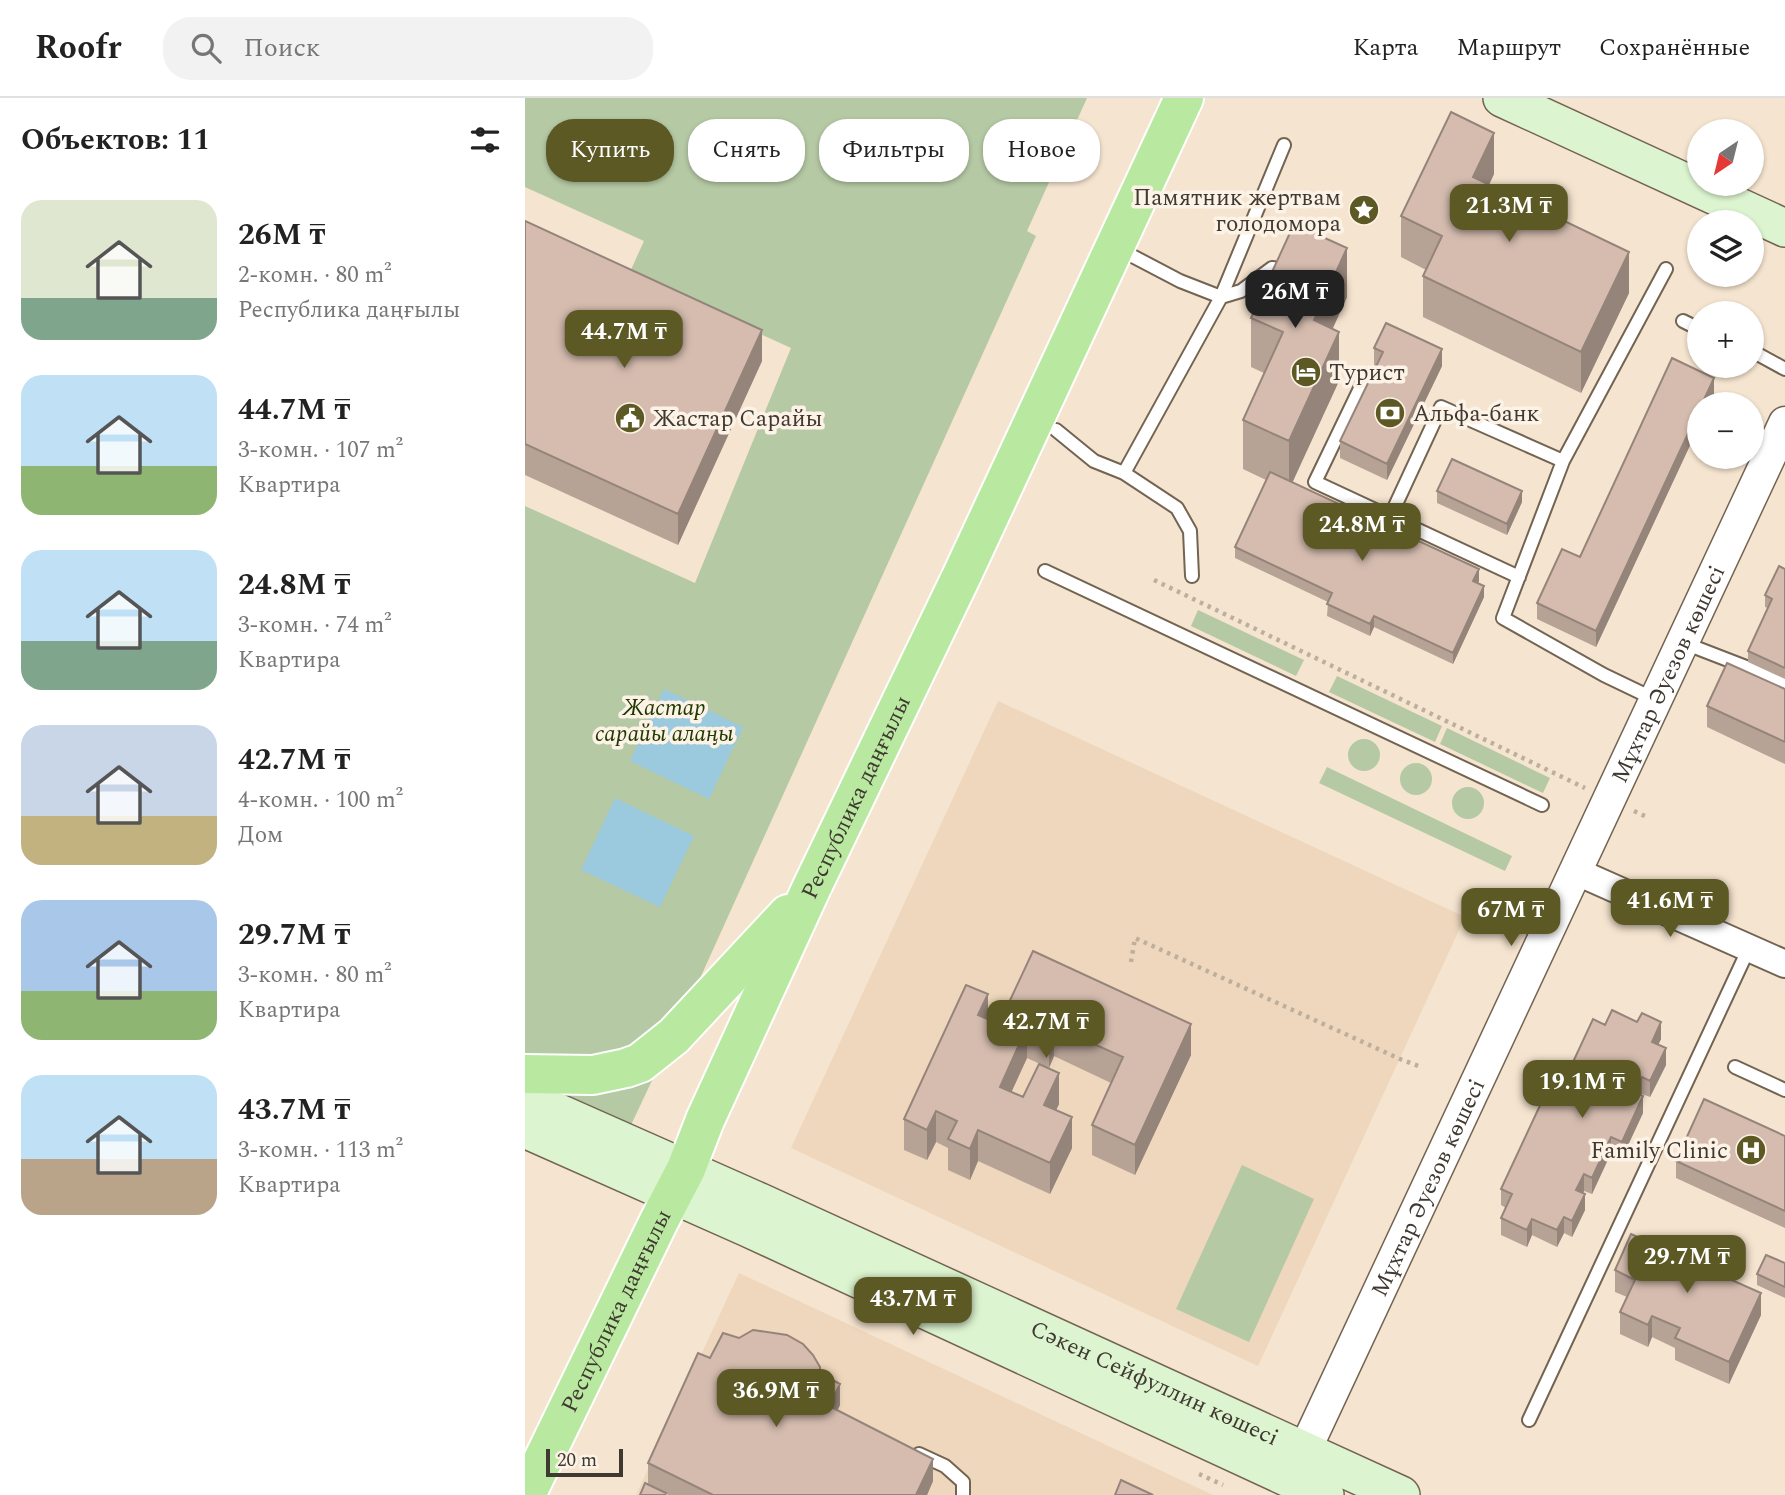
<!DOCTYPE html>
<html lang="ru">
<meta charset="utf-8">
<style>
:root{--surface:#fff;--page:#f2f2f2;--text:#222;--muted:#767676;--line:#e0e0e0;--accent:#5c5925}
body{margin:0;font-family:Spectral,serif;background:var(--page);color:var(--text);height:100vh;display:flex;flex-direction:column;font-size:26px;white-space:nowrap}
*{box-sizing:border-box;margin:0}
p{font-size:23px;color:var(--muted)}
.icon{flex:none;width:38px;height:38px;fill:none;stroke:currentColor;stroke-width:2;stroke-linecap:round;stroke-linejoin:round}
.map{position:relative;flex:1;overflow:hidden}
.panel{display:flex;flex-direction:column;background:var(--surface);width:525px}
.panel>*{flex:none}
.banner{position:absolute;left:21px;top:21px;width:665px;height:63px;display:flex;gap:14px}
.needle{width:46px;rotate:215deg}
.controls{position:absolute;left:1162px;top:21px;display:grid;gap:14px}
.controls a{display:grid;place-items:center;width:77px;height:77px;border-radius:50%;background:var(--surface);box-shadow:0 2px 5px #0004;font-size:35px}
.scale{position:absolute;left:21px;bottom:18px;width:77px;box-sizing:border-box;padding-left:7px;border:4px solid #403931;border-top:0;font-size:19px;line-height:24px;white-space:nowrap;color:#403931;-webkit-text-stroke:5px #fdf2e6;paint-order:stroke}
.price{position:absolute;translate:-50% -60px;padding:0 16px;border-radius:14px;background:var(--accent);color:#fff;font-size:23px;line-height:46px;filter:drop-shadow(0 2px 4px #0008)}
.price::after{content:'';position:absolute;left:50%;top:42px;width:21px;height:16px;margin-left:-10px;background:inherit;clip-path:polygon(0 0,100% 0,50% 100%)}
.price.selected{background:#222;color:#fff}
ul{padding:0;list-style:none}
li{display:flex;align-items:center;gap:21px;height:175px;padding:0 21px}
li span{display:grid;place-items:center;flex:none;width:196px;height:140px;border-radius:21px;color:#555}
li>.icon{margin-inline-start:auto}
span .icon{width:84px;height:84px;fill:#fffc;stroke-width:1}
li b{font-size:30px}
h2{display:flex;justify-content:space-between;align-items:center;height:84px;padding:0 21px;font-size:30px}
.pill{padding:0 24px;border-radius:28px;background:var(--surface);box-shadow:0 2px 5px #0004;font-size:24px;line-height:63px}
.pill.selected{background:var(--accent);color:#fff}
header{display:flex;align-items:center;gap:42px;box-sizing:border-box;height:98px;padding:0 35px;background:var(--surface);border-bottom:2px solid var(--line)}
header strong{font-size:33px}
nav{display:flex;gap:38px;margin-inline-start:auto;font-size:24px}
.search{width:490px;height:63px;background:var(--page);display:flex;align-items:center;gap:18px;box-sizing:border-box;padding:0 24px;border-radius:28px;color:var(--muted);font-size:26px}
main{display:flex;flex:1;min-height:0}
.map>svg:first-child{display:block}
.built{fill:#eed7bc}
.green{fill:#b5c9a4}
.water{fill:#9bc9de}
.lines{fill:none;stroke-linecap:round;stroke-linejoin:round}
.service-casing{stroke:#736452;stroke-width:16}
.minor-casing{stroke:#736452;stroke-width:30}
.tertiary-casing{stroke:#736452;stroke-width:35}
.secondary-casing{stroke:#736452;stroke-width:40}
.primary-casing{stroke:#fff;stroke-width:42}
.path{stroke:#bdaf9e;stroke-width:4.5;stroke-dasharray:3.5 5;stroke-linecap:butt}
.service{stroke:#fff;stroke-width:12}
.minor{stroke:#fff;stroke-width:26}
.tertiary{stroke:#fff;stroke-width:32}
.secondary{stroke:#dcf4cf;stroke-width:37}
.primary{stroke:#b9e9a0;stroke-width:38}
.wall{fill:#b7a296}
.shaded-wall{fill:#95847a}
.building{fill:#d5bcaf;stroke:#95847a;stroke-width:2}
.labels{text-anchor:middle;stroke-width:7;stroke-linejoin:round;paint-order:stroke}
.poi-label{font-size:23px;fill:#403931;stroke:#fdf2e6;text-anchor:start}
.street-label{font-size:23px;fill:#403931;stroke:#fdf2e6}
.park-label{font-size:23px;font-style:italic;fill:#213a01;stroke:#fdf2e6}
</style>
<header>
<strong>Roofr</strong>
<div class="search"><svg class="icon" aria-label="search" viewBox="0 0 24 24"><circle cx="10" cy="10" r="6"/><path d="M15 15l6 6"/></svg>Поиск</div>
<nav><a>Карта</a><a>Маршрут</a><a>Сохранённые</a></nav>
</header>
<main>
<section class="panel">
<h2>Объектов: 11<svg class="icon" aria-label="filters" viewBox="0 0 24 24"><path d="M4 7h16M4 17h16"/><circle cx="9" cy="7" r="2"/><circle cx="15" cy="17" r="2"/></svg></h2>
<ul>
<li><span style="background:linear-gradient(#dfe7d0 70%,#7fa58c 0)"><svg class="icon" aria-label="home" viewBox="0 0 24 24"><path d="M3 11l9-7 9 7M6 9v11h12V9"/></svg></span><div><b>26M ₸</b><p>2-комн. · 80 m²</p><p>Республика даңғылы</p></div></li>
<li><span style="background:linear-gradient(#bfe0f5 65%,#8fb573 0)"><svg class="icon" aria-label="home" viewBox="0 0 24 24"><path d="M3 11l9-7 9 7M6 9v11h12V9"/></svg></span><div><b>44.7M ₸</b><p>3-комн. · 107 m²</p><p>Квартира</p></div></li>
<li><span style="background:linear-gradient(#bfe0f5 65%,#7fa58c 0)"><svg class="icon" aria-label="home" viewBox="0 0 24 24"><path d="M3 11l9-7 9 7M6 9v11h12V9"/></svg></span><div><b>24.8M ₸</b><p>3-комн. · 74 m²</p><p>Квартира</p></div></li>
<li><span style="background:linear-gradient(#c9d6e8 65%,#c2b280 0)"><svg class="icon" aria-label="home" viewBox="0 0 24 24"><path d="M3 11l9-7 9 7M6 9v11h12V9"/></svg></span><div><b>42.7M ₸</b><p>4-комн. · 100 m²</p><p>Дом</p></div></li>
<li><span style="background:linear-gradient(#a9c7e8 65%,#8fb573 0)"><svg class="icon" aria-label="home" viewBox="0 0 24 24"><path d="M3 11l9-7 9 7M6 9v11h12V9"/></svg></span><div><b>29.7M ₸</b><p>3-комн. · 80 m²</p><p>Квартира</p></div></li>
<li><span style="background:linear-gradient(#bfe0f5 60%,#b9a48a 0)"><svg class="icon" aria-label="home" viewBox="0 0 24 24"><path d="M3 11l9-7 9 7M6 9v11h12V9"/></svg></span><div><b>43.7M ₸</b><p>3-комн. · 113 m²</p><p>Квартира</p></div></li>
</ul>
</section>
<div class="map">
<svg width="1260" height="1397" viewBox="0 0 1260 1397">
<rect width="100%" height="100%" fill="#f5e4cf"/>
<path class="built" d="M473 603 940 819 733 1268 266 1050Z
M214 1175 688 1397H111Z"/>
<path class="green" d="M0 0H562L502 133 511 138 172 887 98 1044 0 995V408L170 485 266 250 104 176 119 143 0 89Z
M673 512 779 562 771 578 666 528Z
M812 578 917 628 910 644 804 594Z
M922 630 1025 680 1018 695 915 646Z
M823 657a16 16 0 1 1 32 0a16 16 0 1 1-32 0Z
M875 681a16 16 0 1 1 32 0a16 16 0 1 1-32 0Z
M802 669 987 758 980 773 794 685Z
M927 705a16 16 0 1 1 32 0a16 16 0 1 1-32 0Z
M717 1067 789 1101 724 1244 651 1211Z"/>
<path class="water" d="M139 591 218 629 184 701 105 663Z
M90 700 169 738 135 809 56 772Z"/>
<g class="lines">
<g class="service-casing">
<path id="service" d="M592 150 655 183 696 199 759 47
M1158 223 1174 231
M1227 253 1260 271
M841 278 790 384 994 479
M531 332 569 363 599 375 696 199 716 193 747 170 765 172
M1038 363 1141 171
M599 375 652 410 665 433 667 478
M865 419 916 309 1038 363 978 520 1079 577 1129 601
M520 473 1017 707
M1159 545 1260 584
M1210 969 1260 992
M1004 1322 1224 850
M394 1356 420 1368 438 1384V1397"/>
</g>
<g class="minor-casing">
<path id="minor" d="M1050 773 1260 866"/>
</g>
<g class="tertiary-casing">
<g id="tertiary">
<path id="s1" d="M770 1373 1260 325"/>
</g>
</g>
<g class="secondary-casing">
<g id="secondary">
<path d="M977 0 1260 130"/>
<path id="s2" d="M0 1000 235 1104 876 1397"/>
<path d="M0 1031 223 1130 800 1397"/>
</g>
</g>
<g class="primary-casing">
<g id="primary">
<path d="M0 976 68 977 101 970 115 965 149 938 263 816"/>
<path id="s3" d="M1 1397 134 1123 161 1071 180 1022 286 791 437 477 659 0"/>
</g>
</g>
<path class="path" d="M629 482 1060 690
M1109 713 1124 720
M606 864 610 840 875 961 896 969
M674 1376 698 1387"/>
<use href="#service" class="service"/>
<use href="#minor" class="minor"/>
<use href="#tertiary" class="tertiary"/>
<use href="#secondary" class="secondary"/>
<use href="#primary" class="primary"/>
</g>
<path class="wall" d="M969 76 964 87 1104 195 1056 295 898 219V178L901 172 876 159V118Z
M0 123 237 263 153 447 0 377Z
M822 199 807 231 814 283 767 384 954 483 953 485 959 499 928 566 849 529 845 538 802 518 803 504 710 460V449L741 382 718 371V322L739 275 726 269V220Z
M849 250 917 268 862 382 815 360V343L851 268 849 267Z
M1147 260 1189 280V297L1185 306H1174V328L1071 549 1012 521V505L1037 451 1055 459Z
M912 393 997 404 982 437 912 405Z
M1260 471V581L1223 564V553L1243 510 1240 509V497Z
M1260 591V666L1182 629V608Z
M508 853 666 957 610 1077 567 1057V1027L586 985 529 958 524 970 502 960 486 994 498 999 534 1006 531 1012 547 1050 525 1096 453 1063 445 1082 423 1072V1050L411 1044 402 1062 379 1052V1021L463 921 474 926Z
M1080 927 1136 941 1133 947 1141 967 1125 999 1117 996 1116 997 1118 1015 1097 1060 1086 1055 1067 1096 1059 1093 1058 1095 1060 1112 1047 1139 1039 1135 1032 1149 1007 1137 1002 1149 976 1137V1120L981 1110 976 1107V1091Z
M1260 1038V1130L1151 1080V1063Z
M1158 1160 1201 1179 1236 1217 1204 1286 1150 1262V1250L1127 1239 1123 1249 1095 1236V1214L1102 1199 1090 1194V1172Z
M1260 1165V1200L1232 1187V1176Z
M185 1260 295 1275 315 1307 312 1313 408 1383 402 1397H144L141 1396V1397L123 1386V1365Z"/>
<path class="shaded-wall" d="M969 35V76L948 120V79Z
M822 150V199L789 272V222Z
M1104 154V195L1056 295V254Z
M237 232V263L153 447V416Z
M814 234V283L764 392V343Z
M917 251V268L862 382V366Z
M1189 280V297L1185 306H1177Z
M1174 312V328L1071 549V533Z
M997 393V404L982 437V426Z
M954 471V483L948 494V483Z
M959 488V499L928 566V555Z
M849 518V529L845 538V526Z
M463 896V927L453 917Z
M1136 924V941L1127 960V944Z
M666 926V957L610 1077V1047Z
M529 928V958L524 970V939Z
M502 929V960L475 1019V989Z
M1141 950V967L1125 999V983Z
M534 975V1006L519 1037V1007Z
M1117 979V996L1110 1011V995Z
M1118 998V1015L1097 1060V1044Z
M411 1013V1044L402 1062V1032Z
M547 1019V1050L525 1096V1065Z
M453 1032V1063L445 1082V1051Z
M1086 1039V1055L1067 1096V1080Z
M1059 1076V1093L1051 1108V1092Z
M1060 1096V1112L1047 1139V1123Z
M1039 1119V1135L1032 1149V1132Z
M1007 1121V1137L1002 1149V1132Z
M1201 1159V1181L1193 1176Z
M1236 1195V1217L1204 1286V1264Z
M1127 1218V1239L1123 1249V1227Z
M315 1286V1307L304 1330V1308Z
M408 1361V1383L402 1397H391Z"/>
<path class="building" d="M926 14 969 35 948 79 1104 154 1056 254 898 178 917 138 876 118Z
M0 123 237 232 153 416 0 346Z
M769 126 822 150 789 222 814 234 764 343 718 322 758 234 726 220Z
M861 225 917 251 862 366 815 343 858 254 849 250Z
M1147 260 1189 280 1177 306H1174V312L1071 533 1012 505 1037 451 1055 459Z
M927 361 997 393 982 426 912 393Z
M745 374 954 471 948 483 959 488 928 555 849 518 845 526 802 506 807 495 710 449Z
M1254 468 1260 471V570L1223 553 1247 501 1240 497Z
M1202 565 1260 591V644L1182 608Z
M508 853 666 926 610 1047 567 1027 598 959 529 928 524 939 502 929 475 989 498 999 514 966 534 975 519 1007 547 1019 525 1065 453 1032 445 1051 423 1041 432 1023 411 1013 402 1032 379 1021 441 887 463 896 453 917 474 926Z
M1087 912 1112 924 1117 915 1136 924 1127 944 1141 950 1125 983 1117 979 1110 995 1118 998 1097 1044 1086 1039 1067 1080 1059 1076 1051 1092 1060 1096 1047 1123 1039 1119 1032 1132 1007 1121 1002 1132 976 1120 987 1096 976 1091 1018 1001 1028 1007 1068 921 1080 927Z
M1179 1001 1260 1038V1113L1151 1063Z
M1106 1136 1158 1160 1166 1143 1201 1159 1193 1176 1236 1195 1204 1264 1150 1240 1155 1230 1127 1218 1123 1227 1095 1214 1110 1182 1090 1172Z
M1241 1157 1260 1165V1189L1232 1176Z
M228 1232 262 1237 278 1246 288 1257 295 1269V1275L315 1286 304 1308 408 1361 391 1397H188L123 1365 173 1255 185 1260 198 1235 214 1240Z
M596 1382 628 1397H590Z
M120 1385 141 1395 140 1397H115Z"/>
<defs>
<g id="sight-disc" transform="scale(1.575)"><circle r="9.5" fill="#5c5925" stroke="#fdf2e6"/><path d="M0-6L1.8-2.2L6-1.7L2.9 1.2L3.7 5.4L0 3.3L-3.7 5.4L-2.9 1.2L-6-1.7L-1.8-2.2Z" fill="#fff"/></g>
<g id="hotel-disc" transform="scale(1.575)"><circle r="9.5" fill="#5c5925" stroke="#fdf2e6"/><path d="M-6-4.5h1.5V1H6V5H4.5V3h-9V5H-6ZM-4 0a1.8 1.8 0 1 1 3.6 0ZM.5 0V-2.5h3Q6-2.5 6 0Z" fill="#fff"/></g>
<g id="bank-disc" transform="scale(1.575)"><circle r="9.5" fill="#5c5925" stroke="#fdf2e6"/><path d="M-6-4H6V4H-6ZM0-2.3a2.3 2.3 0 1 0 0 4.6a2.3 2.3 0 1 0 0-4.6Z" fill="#fff"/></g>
<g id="civic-disc" transform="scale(1.575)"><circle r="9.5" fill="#5c5925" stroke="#fdf2e6"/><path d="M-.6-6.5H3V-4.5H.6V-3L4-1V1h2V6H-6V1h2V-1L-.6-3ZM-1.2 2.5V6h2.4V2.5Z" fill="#fff"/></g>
<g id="hospital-disc" transform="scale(1.575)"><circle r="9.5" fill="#5c5925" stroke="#fdf2e6"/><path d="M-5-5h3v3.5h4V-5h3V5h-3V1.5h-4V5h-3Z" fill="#fff"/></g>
</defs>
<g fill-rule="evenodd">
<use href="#sight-disc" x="839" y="112"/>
<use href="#hotel-disc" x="781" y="274"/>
<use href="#bank-disc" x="865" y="315"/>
<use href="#civic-disc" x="105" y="320"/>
<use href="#hospital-disc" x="1226" y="1052"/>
</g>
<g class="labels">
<g class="poi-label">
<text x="816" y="107" text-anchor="end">Памятник жертвам<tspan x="816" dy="26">голодомора</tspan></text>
<text x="804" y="282">Турист</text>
<text x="888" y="323">Альфа-банк</text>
<text x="128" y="328">Жастар Сарайы</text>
<text x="1203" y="1060" text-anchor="end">Family Clinic</text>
</g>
<g class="street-label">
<text dy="8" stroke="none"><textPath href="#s1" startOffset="880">Мұхтар Әуезов көшесі</textPath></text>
<text dy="8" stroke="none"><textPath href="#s3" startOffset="772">Республика даңғылы</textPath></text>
<text dy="8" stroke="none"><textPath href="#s1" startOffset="313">Мұхтар Әуезов көшесі</textPath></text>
<text dy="8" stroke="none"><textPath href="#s3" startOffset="205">Республика даңғылы</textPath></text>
<text dy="8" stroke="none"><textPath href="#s2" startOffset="691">Сәкен Сейфуллин көшесі</textPath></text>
</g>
<g class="park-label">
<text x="139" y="617">Жастар<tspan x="139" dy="26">сарайы алаңы</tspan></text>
</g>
</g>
</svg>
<div class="controls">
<a><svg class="needle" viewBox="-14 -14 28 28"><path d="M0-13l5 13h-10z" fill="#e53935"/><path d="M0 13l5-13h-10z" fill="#767676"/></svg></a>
<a><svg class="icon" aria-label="layers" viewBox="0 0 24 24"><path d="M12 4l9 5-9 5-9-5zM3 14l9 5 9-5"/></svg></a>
<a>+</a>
<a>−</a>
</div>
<div class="scale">20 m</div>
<b class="price" style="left:984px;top:146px">21.3M ₸</b>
<b class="price selected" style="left:770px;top:232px">26M ₸</b>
<b class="price" style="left:99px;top:272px">44.7M ₸</b>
<b class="price" style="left:837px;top:465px">24.8M ₸</b>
<b class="price" style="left:1145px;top:841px">41.6M ₸</b>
<b class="price" style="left:986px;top:850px">67M ₸</b>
<b class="price" style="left:521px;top:962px">42.7M ₸</b>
<b class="price" style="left:1057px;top:1022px">19.1M ₸</b>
<b class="price" style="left:1162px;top:1197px">29.7M ₸</b>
<b class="price" style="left:388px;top:1239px">43.7M ₸</b>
<b class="price" style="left:251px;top:1331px">36.9M ₸</b>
<div class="banner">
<a class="pill selected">Купить</a>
<a class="pill">Снять</a>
<a class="pill">Фильтры</a>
<a class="pill">Новое</a>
</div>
</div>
</main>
